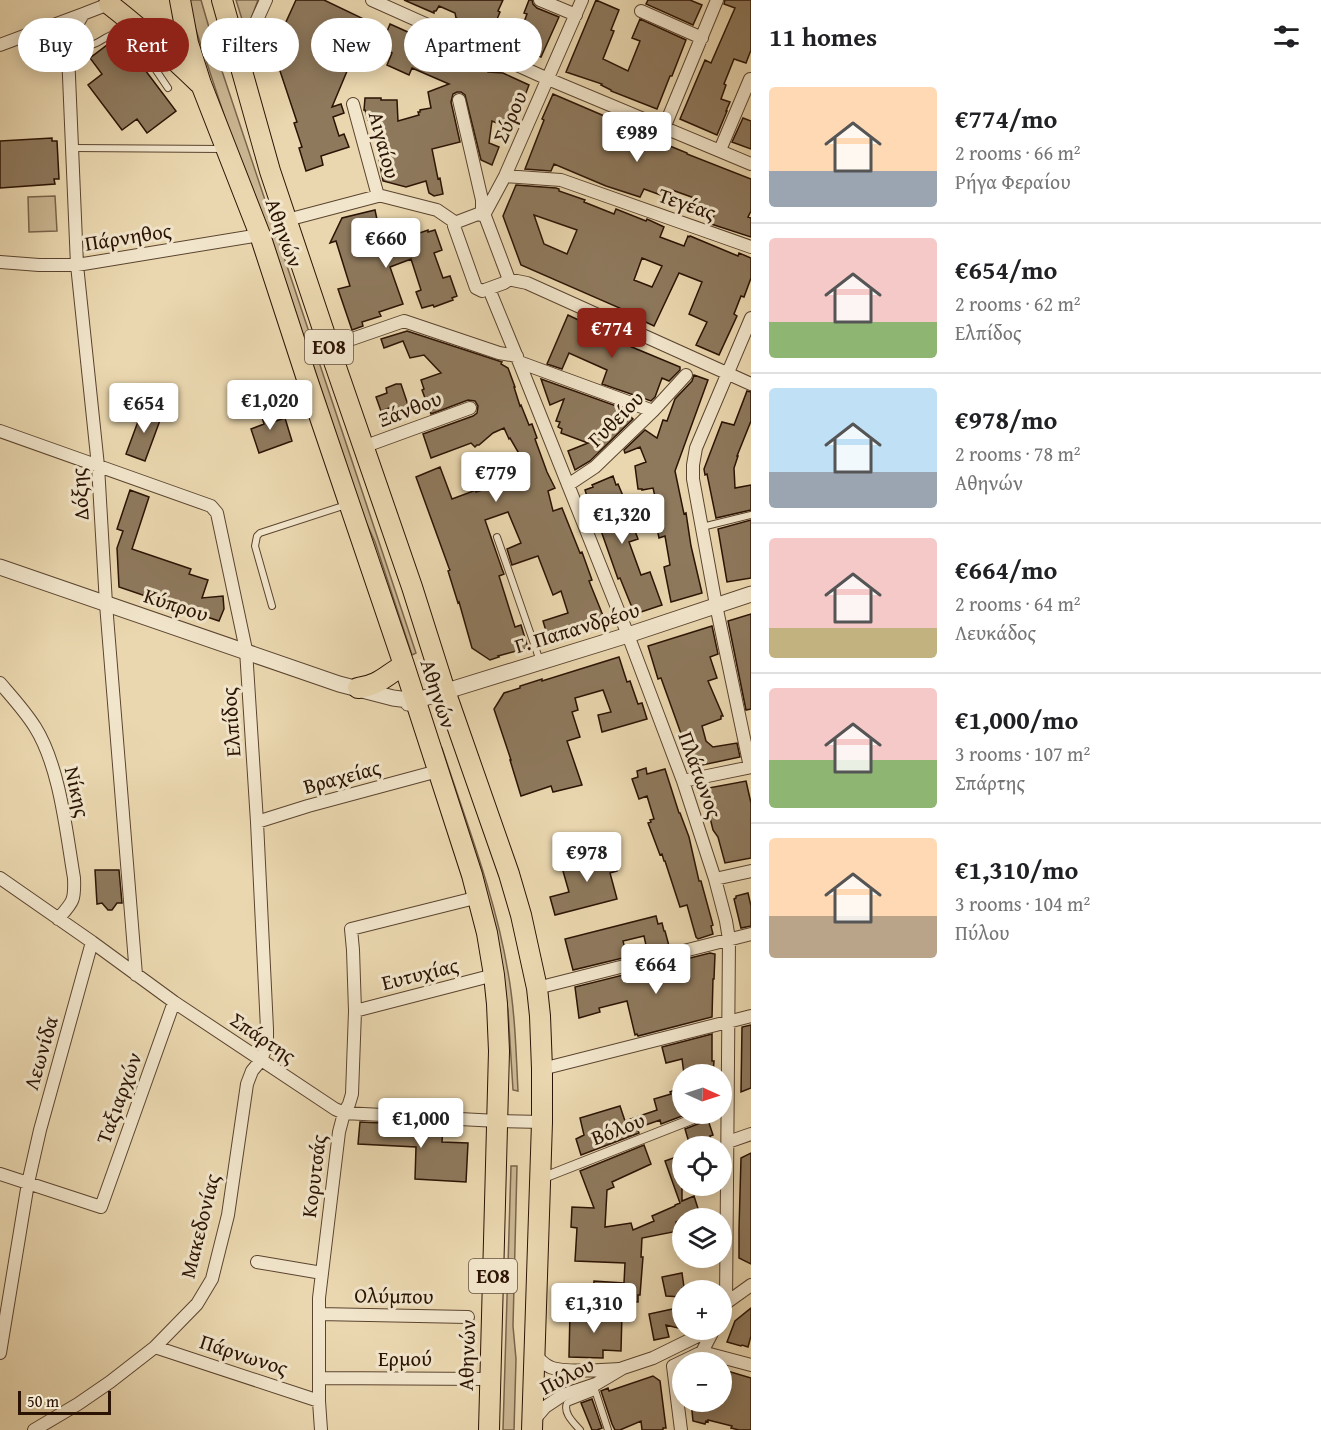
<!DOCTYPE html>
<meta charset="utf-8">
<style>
:root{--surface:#fff;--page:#f6f6f6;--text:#202124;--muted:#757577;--line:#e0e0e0;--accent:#8f2418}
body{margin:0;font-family:"Gentium Book Plus",serif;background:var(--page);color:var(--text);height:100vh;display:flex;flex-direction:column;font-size:22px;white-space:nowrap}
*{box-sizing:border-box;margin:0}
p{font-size:20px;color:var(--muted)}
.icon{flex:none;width:33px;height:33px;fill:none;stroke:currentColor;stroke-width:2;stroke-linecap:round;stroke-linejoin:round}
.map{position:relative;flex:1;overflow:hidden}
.side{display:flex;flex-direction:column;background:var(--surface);width:570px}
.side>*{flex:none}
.banner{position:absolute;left:18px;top:18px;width:570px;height:54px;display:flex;gap:12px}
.needle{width:39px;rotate:93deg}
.controls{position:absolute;left:672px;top:1064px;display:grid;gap:12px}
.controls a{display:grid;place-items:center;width:60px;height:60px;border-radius:50%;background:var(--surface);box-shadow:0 3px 15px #0003;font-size:30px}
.scale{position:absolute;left:18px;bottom:15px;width:93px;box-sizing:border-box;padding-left:6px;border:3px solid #2b1304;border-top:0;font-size:16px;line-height:21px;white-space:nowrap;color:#2b1304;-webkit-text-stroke:4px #f1e5cb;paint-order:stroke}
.price{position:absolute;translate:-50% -51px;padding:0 14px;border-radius:6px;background:#fff;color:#222;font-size:20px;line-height:39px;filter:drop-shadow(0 2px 3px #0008)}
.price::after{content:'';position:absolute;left:50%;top:36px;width:18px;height:14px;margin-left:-9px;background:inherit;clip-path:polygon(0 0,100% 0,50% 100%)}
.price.active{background:var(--accent);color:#fff}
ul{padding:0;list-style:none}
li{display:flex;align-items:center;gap:18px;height:150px;padding:0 18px}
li+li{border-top:2px solid var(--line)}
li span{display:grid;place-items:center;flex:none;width:168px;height:120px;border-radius:6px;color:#555}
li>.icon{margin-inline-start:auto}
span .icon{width:72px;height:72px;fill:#fffc;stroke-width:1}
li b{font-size:26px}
h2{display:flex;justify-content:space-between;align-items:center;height:72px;padding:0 18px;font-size:26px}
.pill{padding:0 21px;border-radius:27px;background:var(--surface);box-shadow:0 3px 15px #0003;font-size:21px;line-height:54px}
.pill.active{background:var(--accent);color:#fff}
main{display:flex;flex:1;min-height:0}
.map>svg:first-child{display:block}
.green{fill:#cab692;stroke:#7a644b;stroke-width:1.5}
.building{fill:#8e795d;stroke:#2b1304;stroke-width:1.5;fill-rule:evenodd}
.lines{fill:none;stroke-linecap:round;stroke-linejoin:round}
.service-casing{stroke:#5b442f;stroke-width:8}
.pedestrian-casing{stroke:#5b442f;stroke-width:11}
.minor-casing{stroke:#5b442f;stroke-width:14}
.tertiary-casing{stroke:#5b442f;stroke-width:17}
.trunk-casing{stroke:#2b1304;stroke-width:22}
.service{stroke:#f1e5cb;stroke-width:6}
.pedestrian{stroke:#f1e5cb;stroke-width:9}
.minor{stroke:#f1e5cb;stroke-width:12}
.tertiary{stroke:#f1e5cb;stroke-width:15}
.trunk{stroke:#ead7af;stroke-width:20}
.labels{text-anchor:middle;stroke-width:6;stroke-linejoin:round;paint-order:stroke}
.shield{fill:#f1e5cb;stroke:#665240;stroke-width:1.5}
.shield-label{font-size:20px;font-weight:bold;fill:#2b1304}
.street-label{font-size:21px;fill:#2b1304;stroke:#f1e5cb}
</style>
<main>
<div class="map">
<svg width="751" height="1430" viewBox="0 0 751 1430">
<rect width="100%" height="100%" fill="#ead7af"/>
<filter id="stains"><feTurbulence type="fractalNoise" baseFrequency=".00333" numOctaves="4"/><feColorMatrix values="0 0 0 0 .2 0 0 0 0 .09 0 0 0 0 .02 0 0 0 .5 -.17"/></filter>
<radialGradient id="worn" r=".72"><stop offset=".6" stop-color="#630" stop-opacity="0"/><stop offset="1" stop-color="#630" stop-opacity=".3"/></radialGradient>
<path class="green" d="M188 0H201L219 62 416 653 412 655 375 542 340 465 188 6Z
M236 0H258L246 32Z
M55 196 57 231 29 232 28 197Z
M442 748C466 822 495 895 508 972 515 1011 516 1051 518 1091L513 1090 508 1010 501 971 437 750Z
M511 1166H517L513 1326 516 1359 514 1430H503Z"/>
<path class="building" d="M296 0H324L368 21 332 107 341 104 344 113 333 117 339 136 344 134 349 147 321 156 323 165 306 171 299 148 302 147 294 123 297 122 269 38 281 33 278 26 285 24Z
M404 0H503L498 11 500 12 495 24 513 32 509 40 489 32 488 36 474 30 476 26 456 18 455 13 439 6 436 11H434V13Z
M529 0H532L533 4 537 8 559 17 541 57 527 51 530 44 526 43 528 39 519 35 527 14 524 13Z
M596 0 619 10 611 30 614 31 603 59 628 71 640 41 632 38 640 19 686 40 672 76H670L657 109 611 91V90L601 85 602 84 566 72Z
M648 0H690L702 5 693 25 646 4Z
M725 0H751V50L746 63 734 59 724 84 726 85 721 99 730 102 726 111H727L717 135 680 119 705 60 711 63 735 8 724 4Z
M390 24 450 51 444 65 473 61V65H488V72L503 73 529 85 518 114 509 128 492 121 489 143 499 147 492 165 481 160 465 95 461 92H457L453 94 451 102 460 142 432 149 438 179 440 178 443 194 434 196 429 193 426 181 406 187 383 181 378 154 380 153 378 145H379L372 119 368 120 365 110H364L365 98H381V100H397L398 121 419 115 418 112H420V110L431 108 428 92 449 84 412 68 409 75 387 65 392 53 378 47 384 33 386 34Z
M121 38 176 111 147 133 137 119 122 130 88 85 102 74 90 58 115 39Z
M553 94 644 133 643 135 687 153V154L751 179V211L748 217 751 218V237L711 224 715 212 695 205 697 199 672 190 669 198 644 189 640 197 606 186 554 164 551 171 525 169 544 120 542 119Z
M743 118 751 121V149L732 142Z
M52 138V141H57L59 179H54L55 184 0 188V141Z
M516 185 556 188 559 189V191L585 200 584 202 614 214 616 209 646 221 647 219 664 227 660 237 684 246 688 236 689 237 690 236 738 256 739 253 751 258V278L744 297 741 296 734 314 737 316 719 355 696 345 707 322 689 314 702 282 679 273 654 326 637 318 638 316 521 265 503 216ZM534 215 577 230 567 254 544 244ZM642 258 662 266 652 287 634 280Z
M375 210 383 248 409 239 408 237 428 230V232L435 230 442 250 434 253 443 278 450 276 457 296 452 298 453 300 434 307 433 305 422 308 416 292 421 290 411 259 390 267 403 304 379 312 381 316 362 322 363 326 352 330 338 289 350 286 336 241 330 243 342 218Z
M568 315 616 338 615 340 680 367V370L669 381 662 378 655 397 651 401 602 384 607 370 569 353 562 369 547 364Z
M407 331 502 362 501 364 508 368 515 387H514L520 406 521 405 529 425 532 424 537 438 535 439 547 472 555 488 548 491 553 511 562 508 580 553 582 552 592 580 589 581 606 623 549 641 543 621 568 613 561 591 553 595 538 556 512 565 507 549 521 543 508 512 485 520 502 569 504 574 499 576 515 627 521 625 528 648 498 656 499 657 490 660 472 648 459 602 458 603 448 571 450 570 449 568 416 477 440 467 452 499 476 490V492L499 485 493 467 521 457 510 438 509 439 504 428 493 433 479 445H477L475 447 471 443 431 458 423 434 473 416 477 413 478 406 475 401 468 400 431 414 422 390 424 389 421 380 441 373 424 355 410 358 403 341 384 348 381 339Z
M694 375 708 380 675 471 684 514 686 513 691 546 702 593 671 602 664 567 670 565 665 536 659 538 655 519 660 518 653 488 642 490V489H638L635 466 646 462 640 447 625 453 624 450 645 430 657 438 663 420 667 421 675 399 692 381Z
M541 379 633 412 630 416 633 419 590 461 575 470 568 451 588 443 561 433 562 429 558 427 560 422 556 421 564 399 550 405Z
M396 384H401L409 408 394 413 392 407 381 411 376 397 387 393 386 388Z
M747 391 751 392V421L737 456H738L734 468 735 488 751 485V510L716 518 707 474 705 475 704 469 722 422 734 425Z
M267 401 273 422 285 418 292 441 259 453 251 429 264 424 258 404Z
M143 408 162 415 145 461 126 454Z
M613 476 616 485 618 484 623 496 617 499 624 520 630 518 638 539 629 542 641 575 650 572 662 605 638 613H635L633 610 620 578 618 579 592 505 590 506 585 490 593 487 592 485Z
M130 490 149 497 132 549 191 569 189 574 208 580 202 598 223 596 224 609 219 621 119 587 117 548 123 531 117 529Z
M751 520V578L727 582 718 529Z
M751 614V709L746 710 728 621Z
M712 626 718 654 710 657 717 678 708 681 723 716H721V719L702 726 706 741 713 747 737 743 740 757 693 767 661 678 658 679 648 646Z
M619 657 627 682 630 681 638 704 642 703 647 719 602 732 598 715 611 712 603 690 575 698 578 710 572 712 580 737 567 741 582 785 553 792 551 786 521 796 510 760H511L494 709 504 693 520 688V686L542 679V681Z
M646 768 647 774 665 769 679 813H680L689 837 699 881H701L713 925 711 926 713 934 698 939 696 937 687 905 680 907 665 861H664L662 854 660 855 648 823 651 822 650 820 654 819 647 796 639 799 632 779 638 777 637 771Z
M746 781 751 803V858L725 863 718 837 713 830 703 789Z
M612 851 617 871 610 873 617 899 555 915 550 897 569 892 561 864Z
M95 870H119L122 903H117L112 910H108L102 903 97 904Z
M748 893 751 906V926L741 928 734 899 736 898V896Z
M656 916 658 924 662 923 664 931H665L669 946 647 950 644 936 623 941 627 957 573 970 565 939Z
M710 953 715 954 714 979H713L712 1017 638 1036 637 1034 635 1035 627 1001 599 1008 600 1012 579 1018 575 987 639 971 640 973 662 967V965Z
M751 1025V1088L741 1092 742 1027Z
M712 1034V1061H714L713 1074H684L682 1059 666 1063 662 1047Z
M682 1087V1113H690L661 1124 660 1120 637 1128 639 1133 581 1155 576 1139 584 1135 580 1118 620 1106 625 1121 657 1110 654 1099 671 1094 670 1092Z
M708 1120 713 1135 710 1136 712 1144 705 1146H690L685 1129Z
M360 1122 443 1126 442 1142 468 1143 466 1182 415 1179 416 1147 358 1144Z
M644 1145 651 1164 612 1182 614 1187 607 1190 605 1227 631 1223 633 1230 654 1221 652 1216 675 1206V1205L680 1203 665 1161 679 1156 682 1166V1201L694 1196 701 1218H682V1219L676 1222 678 1231 642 1238 641 1257H643L640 1295H638V1302L623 1301 624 1294 593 1292 594 1281 624 1283 625 1263 575 1261 577 1228 571 1227 572 1207 594 1208 580 1171Z
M751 1153V1264L739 1258V1229L741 1158Z
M682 1273 684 1287 682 1288V1297L666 1296 662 1277Z
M682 1307V1325L678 1328 666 1325 669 1337 654 1340 649 1314Z
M751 1308V1336L748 1347 742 1345 741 1346 727 1342 735 1321Z
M570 1311 622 1313 621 1351 603 1350V1358L569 1357Z
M724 1370 751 1378V1430H739L731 1428 732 1426 708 1420V1422L706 1421 705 1424 693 1421 691 1401H722V1378Z
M653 1376 660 1381 666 1428H663V1430H642L641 1421 620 1430H615L612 1424 601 1391 608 1388 609 1391Z
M592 1399 602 1428 597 1430H592L581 1403Z"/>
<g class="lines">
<g class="service-casing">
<path id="service" d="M74 33C77 36 80 42 83 44 97 52 111 23 133 36L168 88
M72 148 223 149
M702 527 751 515
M497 537 540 661
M272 606 255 546 257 536 260 533 346 505
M595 1390 608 1430
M580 1430C573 1422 563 1413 567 1403L595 1392"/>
</g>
<g class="pedestrian-casing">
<path id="pedestrian" d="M540 1179 708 1113"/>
</g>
<g class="minor-casing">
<path id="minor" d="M372 0 548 79 751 164
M540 0 576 15
M641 11 702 38
M83 14C75 27 70 38 68 53L77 265 98 466 106 604 136 975
M0 45 83 14 114 2
M239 60 266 0
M459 100 482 200V214
M353 104 378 196
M664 128 717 0
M720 150 750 79
M505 176 561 180 751 247
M478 214 485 216 508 277 507 281 504 283 482 291 476 288 454 226 457 222Z
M484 215 505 176 582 0
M287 220 378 196H382L437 210 456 223
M0 262 39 265H77L260 235
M507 279 527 283 751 384
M489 289 519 362 628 635 683 781 715 879 726 921 729 939 726 1303
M329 347 404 321 499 353 517 356
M519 362 653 411
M0 431 211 506 217 513 246 650 257 822 267 1029V1045L261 1060 252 1071 247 1084 228 1215 212 1279 197 1304 155 1347 110 1382 78 1404 34 1430
M363 447 470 408
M568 485 595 467 653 411 686 375
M0 683C12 697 25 711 35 727 60 767 66 831 74 878 75 901 73 902 58 919
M750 767 716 605 693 479V465L696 448 751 318
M683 781 751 767
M257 822 308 806 438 771
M0 878 92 942 174 1002 335 1109 344 1113 498 1121 542 1122
M715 879 751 871
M537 988 751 934
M355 1011 494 975
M542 1069 751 1016
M728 1142 751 1134
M0 1174 101 1207 174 1002
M257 1262 322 1273
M722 1313 726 1303 751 1285
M319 1314 468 1317
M155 1347 319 1401
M702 1352 751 1365
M0 1353 28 1183 40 1130 92 942
M535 1354C539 1359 543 1364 550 1367 563 1373 603 1370 619 1369
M673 1366 681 1430
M673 1366 702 1352 714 1329
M319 1378 490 1379
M533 1421 545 1407 563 1395 596 1384 623 1368 653 1358 712 1329
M321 1430 319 1401V1298L339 1132 344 1113 349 1104 352 1094 355 1011 353 950 351 929 479 897"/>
</g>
<g class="tertiary-casing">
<path id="tertiary" d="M0 567 339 684 393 698 416 701
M408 703 628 635 751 594"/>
</g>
<g class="trunk-casing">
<path id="trunk" d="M180 0 188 43 201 84 260 235 307 379 404 665 472 875 487 933 494 975 497 1004 499 1051 489 1430
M222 0 270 171 329 347 412 587 445 691 509 874 521 915 537 988 540 1016 542 1069V1122L532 1430
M109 4C140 28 170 55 199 83
M358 688C380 685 386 675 404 665"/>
</g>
<use href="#service" class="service"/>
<use href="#pedestrian" class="pedestrian"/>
<use href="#minor" class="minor"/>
<use href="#tertiary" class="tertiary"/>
<use href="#trunk" class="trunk"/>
</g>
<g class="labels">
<g class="shield">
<rect x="305" y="330" width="48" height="34" rx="4.5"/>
<rect x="469" y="1259" width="48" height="34" rx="4.5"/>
</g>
<g class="shield-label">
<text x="329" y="354">ΕΟ8</text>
<text x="493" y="1283">ΕΟ8</text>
</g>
<g class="street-label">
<text transform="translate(510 117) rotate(-66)" y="7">Σύρου</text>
<text transform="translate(384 145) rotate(75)" y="7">Αιγαίου</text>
<text transform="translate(687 204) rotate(19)" y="7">Τεγέας</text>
<text transform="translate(284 233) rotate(70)" y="7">Αθηνών</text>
<text transform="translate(128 237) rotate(-9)" y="7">Πάρνηθος</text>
<text transform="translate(410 409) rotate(-21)" y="7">Ξάνθου</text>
<text transform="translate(616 419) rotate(-45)" y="7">Γυθείου</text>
<text transform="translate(80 494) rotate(-94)" y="7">Δόξης</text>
<text transform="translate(176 605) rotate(18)" y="7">Κύπρου</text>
<text transform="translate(577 628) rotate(-17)" y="7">Γ. Παπανδρέου</text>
<text transform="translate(438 694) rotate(72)" y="7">Αθηνών</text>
<text transform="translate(231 722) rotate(-94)" y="7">Ελπίδος</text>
<text transform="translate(700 775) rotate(70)" y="7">Πλάτωνος</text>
<text transform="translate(342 777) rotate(-15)" y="7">Βραχείας</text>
<text transform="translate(77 792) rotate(77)" y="7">Νίκης</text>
<text transform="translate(420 974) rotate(-14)" y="7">Ευτυχίας</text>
<text transform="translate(263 1038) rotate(34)" y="7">Σπάρτης</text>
<text transform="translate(41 1053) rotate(-74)" y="7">Λεωνίδα</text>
<text transform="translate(119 1098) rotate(-70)" y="7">Ταξιαρχών</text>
<text transform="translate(618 1129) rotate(-21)" y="7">Βόλου</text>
<text transform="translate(314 1176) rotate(-83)" y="7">Κορυτσάς</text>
<text transform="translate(200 1226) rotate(-76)" y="7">Μακεδονίας</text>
<text transform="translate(394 1296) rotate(1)" y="7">Ολύμπου</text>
<text transform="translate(244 1355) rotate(18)" y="7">Πάρνωνος</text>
<text transform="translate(467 1355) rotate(-88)" y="7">Αθηνών</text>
<text x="405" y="1366">Ερμού</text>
<text transform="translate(567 1376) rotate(-27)" y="7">Πύλου</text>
</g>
</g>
<rect width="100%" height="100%" filter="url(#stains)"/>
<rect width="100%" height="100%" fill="url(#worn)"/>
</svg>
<div class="controls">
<a><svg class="needle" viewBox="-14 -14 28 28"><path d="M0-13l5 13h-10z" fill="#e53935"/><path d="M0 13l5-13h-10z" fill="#757577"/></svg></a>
<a><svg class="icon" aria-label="locate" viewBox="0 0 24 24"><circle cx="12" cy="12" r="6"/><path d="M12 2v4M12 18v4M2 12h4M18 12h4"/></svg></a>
<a><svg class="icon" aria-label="layers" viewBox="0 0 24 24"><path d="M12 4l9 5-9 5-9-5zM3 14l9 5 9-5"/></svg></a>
<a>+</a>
<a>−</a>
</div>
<div class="scale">50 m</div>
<b class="price" style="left:637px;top:163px">€989</b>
<b class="price" style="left:386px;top:269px">€660</b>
<b class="price active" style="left:612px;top:359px">€774</b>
<b class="price" style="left:270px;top:431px">€1,020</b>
<b class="price" style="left:144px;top:434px">€654</b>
<b class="price" style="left:496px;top:503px">€779</b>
<b class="price" style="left:622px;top:545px">€1,320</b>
<b class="price" style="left:587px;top:883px">€978</b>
<b class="price" style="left:656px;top:995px">€664</b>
<b class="price" style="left:421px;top:1149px">€1,000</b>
<b class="price" style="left:594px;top:1334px">€1,310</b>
<div class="banner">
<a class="pill">Buy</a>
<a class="pill active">Rent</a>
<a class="pill">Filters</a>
<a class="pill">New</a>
<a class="pill">Apartment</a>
</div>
</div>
<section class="side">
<h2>11 homes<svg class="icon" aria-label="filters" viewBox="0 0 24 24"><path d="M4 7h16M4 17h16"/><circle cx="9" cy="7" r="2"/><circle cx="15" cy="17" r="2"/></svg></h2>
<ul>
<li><span style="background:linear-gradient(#ffd9b3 70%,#9aa5b1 0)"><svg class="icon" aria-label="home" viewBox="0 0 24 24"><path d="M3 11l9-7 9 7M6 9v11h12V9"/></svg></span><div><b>€774/mo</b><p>2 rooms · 66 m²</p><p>Ρήγα Φεραίου</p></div></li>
<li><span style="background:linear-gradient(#f6c9c9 70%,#8fb573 0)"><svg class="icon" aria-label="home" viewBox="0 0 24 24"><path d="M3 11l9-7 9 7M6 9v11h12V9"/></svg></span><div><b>€654/mo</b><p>2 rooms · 62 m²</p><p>Ελπίδος</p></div></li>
<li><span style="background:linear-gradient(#bfe0f5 70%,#9aa5b1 0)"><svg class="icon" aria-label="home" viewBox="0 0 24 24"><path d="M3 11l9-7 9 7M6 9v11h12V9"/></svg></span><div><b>€978/mo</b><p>2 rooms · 78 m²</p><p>Αθηνών</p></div></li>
<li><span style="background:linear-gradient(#f6c9c9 75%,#c2b280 0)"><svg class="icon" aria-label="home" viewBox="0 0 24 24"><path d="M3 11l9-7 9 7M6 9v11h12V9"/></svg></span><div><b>€664/mo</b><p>2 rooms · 64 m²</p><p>Λευκάδος</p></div></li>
<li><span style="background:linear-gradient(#f6c9c9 60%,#8fb573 0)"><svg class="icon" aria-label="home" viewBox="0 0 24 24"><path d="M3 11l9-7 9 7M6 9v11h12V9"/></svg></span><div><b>€1,000/mo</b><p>3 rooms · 107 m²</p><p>Σπάρτης</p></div></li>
<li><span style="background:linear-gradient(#ffd9b3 65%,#b9a48a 0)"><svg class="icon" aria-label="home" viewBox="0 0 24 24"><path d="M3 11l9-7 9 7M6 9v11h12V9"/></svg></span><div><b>€1,310/mo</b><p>3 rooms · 104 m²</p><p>Πύλου</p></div></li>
</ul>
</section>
</main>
